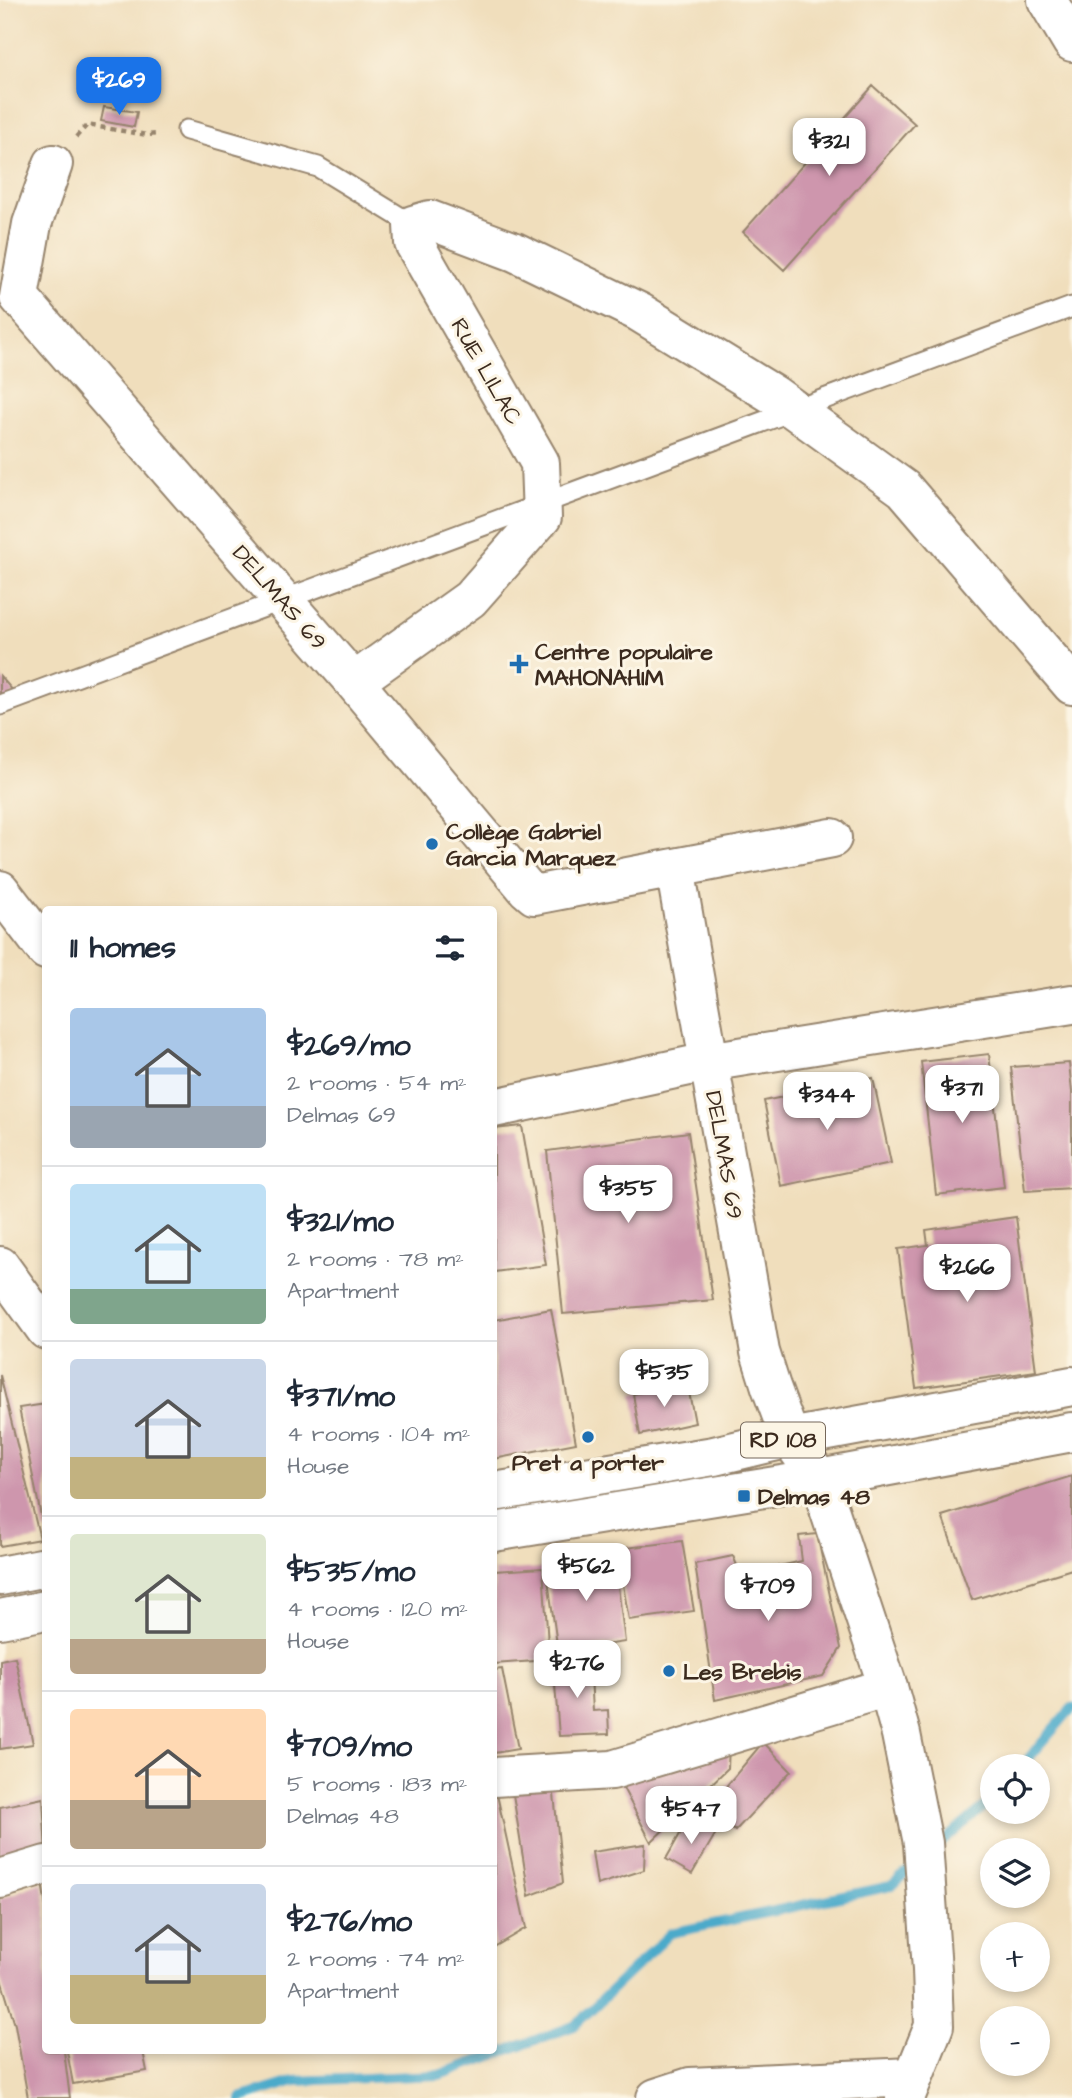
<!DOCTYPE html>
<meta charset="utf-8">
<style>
:root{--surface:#fff;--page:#f6f6f7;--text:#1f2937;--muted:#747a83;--line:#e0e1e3;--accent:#1a73e8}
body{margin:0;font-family:"Architects Daughter",sans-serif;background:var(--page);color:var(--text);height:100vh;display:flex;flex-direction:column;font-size:26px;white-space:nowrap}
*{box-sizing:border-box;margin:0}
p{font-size:23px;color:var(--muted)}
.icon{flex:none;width:38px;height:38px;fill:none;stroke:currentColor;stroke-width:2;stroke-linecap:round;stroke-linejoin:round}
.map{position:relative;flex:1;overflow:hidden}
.sheet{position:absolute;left:42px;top:906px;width:455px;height:1148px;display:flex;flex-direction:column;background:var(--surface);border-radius:7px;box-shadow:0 4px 10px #0003}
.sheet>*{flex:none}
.tools{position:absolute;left:980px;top:1754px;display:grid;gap:14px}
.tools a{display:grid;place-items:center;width:70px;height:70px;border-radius:50%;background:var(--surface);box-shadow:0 4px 10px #0003;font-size:35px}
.price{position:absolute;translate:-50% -60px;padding:0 16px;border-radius:14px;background:#fff;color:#222;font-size:23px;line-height:46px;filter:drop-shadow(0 2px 4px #0008)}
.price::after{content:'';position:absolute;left:50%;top:42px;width:21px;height:16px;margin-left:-10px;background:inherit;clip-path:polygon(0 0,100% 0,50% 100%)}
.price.on{background:var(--accent);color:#fff}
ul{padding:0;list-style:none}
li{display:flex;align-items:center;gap:21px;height:175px;padding:0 28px}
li+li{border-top:2px solid var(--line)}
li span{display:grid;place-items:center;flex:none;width:196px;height:140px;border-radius:7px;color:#555}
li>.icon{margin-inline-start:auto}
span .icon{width:84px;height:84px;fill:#fffc;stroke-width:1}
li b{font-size:30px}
h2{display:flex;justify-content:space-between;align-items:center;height:84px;padding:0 28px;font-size:30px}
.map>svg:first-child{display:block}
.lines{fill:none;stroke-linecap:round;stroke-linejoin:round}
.stream{stroke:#4baaca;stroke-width:10}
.building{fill:#ce96ad}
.lane-casing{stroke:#96846d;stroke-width:23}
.street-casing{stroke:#96846d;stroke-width:42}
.secondary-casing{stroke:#96846d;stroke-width:42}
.primary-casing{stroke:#96846d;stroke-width:42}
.path{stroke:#96846d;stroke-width:4.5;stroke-dasharray:5 5;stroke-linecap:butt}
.lane{stroke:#fff;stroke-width:19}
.street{stroke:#fff;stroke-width:38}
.secondary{stroke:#fff;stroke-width:38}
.primary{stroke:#fff;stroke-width:38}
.poi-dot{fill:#1f6fb2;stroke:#fcf5e5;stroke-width:2.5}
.labels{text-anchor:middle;stroke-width:6;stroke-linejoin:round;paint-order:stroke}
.shield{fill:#fcf5e5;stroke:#75675a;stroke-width:2}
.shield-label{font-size:21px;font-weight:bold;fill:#3b2a1e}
.street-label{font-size:23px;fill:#3b2a1e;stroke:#fcf5e5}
.poi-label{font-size:23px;font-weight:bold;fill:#3b2a1e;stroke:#fcf5e5;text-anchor:start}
</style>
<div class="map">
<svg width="1072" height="2098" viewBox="0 0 1072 2098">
<rect width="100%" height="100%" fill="#fcf5e5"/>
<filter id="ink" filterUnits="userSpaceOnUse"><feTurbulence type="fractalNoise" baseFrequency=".0143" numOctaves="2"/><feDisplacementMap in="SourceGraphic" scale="14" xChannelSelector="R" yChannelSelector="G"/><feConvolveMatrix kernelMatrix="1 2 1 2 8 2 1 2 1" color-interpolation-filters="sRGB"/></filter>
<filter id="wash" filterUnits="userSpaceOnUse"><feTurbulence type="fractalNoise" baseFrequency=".00686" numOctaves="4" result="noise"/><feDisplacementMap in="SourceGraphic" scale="28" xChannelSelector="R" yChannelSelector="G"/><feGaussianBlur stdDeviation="1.57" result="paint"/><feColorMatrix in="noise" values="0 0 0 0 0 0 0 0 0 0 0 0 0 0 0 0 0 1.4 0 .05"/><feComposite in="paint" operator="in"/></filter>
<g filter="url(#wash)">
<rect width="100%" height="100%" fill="#f0debc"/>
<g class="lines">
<path class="stream" d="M1022 1766 1072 1708
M933 1850 992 1800
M240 2098 295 2081 439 2075 574 2026 671 1933 891 1886 915 1865"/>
</g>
<g id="blocks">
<path class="building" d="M873 86 915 124 784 270 743 232Z
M104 107 137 112 134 127 101 121Z
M0 676 15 693 0 705Z
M989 1054 1004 1187 936 1195 921 1062Z
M1069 1063 1072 1092V1188L1025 1191 1011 1067Z
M873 1078 891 1163 781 1186 764 1101Z
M522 1126 546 1265 494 1272V1129Z
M688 1132 713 1300 563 1314 547 1151Z
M1016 1217 1036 1371 916 1388 898 1249 928 1245 926 1230Z
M551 1309 576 1443 494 1459V1320Z
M0 1375 40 1539 0 1546Z
M687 1382 695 1423 640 1435 633 1394Z
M46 1404V1531H44L19 1408Z
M1072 1476V1569L972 1600 942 1516Z
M817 1534 841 1648 823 1676 715 1700 695 1564 733 1556 741 1575 802 1561 799 1536Z
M682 1541 694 1611 629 1620 617 1549Z
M614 1555 625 1642 558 1652 546 1565Z
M543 1568 549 1660 494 1664V1571Z
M15 1657 33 1744 0 1749V1660Z
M590 1658 593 1711 608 1710 609 1734 559 1736 553 1659Z
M502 1669 518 1749 494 1753V1670Z
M763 1742 791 1771 735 1831 708 1808Z
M729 1745 728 1768 651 1842 619 1780Z
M553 1784 563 1883 529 1896 512 1788Z
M496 1790 526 1928 494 1947V1791Z
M43 1798 46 1854 0 1864V1807Z
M689 1818 716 1833 692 1874 666 1859Z
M645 1844 644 1870 597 1885 592 1852Z
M42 1882 46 1907V2051H64L70 2098H28L15 2025 0 1976V1899Z
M67 2051H143L147 2071 73 2084Z"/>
</g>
</g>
<g filter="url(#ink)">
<use href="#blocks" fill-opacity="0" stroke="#96846d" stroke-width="2"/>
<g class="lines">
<g class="lane-casing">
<path id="lane" d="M187 130 318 167 413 225
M0 705 1072 307"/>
</g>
<g class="street-casing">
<path id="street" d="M1047 0 1072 42
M53 164 32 224 19 297 354 682 527 889 534 895 675 868 760 1352 771 1387 790 1438
M354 682 470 599 542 517 540 463 414 243 413 225 430 220 515 252 639 312 774 395 904 489 1072 685
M675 868 832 838
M0 890 46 950
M494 1108 708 1062 1072 1004
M0 1266 46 1330
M494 1777 612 1770 888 1687
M0 1879 46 1865
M656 2098 690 2087 913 2077"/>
</g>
<g class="secondary-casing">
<path id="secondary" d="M790 1438 819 1479 888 1687 901 1734 923 1843 932 1970 934 2026 905 2098"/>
</g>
<g class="primary-casing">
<path id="primary" d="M494 1492 714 1456 790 1438 1072 1386
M494 1532 819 1479 1072 1432
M0 1576 46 1567
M0 1619 46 1610"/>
</g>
<path class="path" d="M76 137 87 125 147 135 159 134"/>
<use href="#lane" class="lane"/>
<use href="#street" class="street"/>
<use href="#secondary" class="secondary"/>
<use href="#primary" class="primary"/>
</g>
</g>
<g class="poi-dot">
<path d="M515.5 653.5h7v7h7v7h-7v7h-7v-7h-7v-7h7z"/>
<circle cx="432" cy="844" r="7"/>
<circle cx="588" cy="1437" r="7"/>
<rect x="737" y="1489" width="14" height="14" rx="3.5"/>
<circle cx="669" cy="1671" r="7"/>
</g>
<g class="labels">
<rect class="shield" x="741" y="1422.5" width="84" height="35" rx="5"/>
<g class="shield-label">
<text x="783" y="1447">RD 108</text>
</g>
<g class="street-label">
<text transform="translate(487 371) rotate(60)" y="8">RUE LILAC</text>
<text transform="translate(280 597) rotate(49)" y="8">DELMAS 69</text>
<text transform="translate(725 1155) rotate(80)" y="8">DELMAS 69</text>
</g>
<g class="poi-label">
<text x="535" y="659">Centre populaire<tspan x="535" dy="26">MAHONAHIM</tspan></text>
<text x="446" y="839">Collège Gabriel<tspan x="446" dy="26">Garcia Marquez</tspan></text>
<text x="588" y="1470" text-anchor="middle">Pret a porter</text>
<text x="758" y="1504">Delmas 48</text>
<text x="683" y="1679">Les Brebis</text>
</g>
</g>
</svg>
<div class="tools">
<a><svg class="icon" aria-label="locate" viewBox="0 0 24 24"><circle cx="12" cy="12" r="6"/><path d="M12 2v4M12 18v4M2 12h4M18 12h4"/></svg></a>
<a><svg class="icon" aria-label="layers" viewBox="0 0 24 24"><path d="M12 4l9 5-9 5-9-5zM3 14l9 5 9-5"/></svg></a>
<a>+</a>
<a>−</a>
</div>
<b class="price on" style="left:119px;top:117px">$269</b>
<b class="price" style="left:829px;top:178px">$321</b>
<b class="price" style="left:962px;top:1125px">$371</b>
<b class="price" style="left:827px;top:1132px">$344</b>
<b class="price" style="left:628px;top:1225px">$355</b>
<b class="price" style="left:967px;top:1304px">$266</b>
<b class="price" style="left:664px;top:1409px">$535</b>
<b class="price" style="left:586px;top:1603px">$562</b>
<b class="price" style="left:768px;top:1623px">$709</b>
<b class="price" style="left:577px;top:1700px">$276</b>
<b class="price" style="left:691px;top:1846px">$547</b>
<section class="sheet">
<h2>11 homes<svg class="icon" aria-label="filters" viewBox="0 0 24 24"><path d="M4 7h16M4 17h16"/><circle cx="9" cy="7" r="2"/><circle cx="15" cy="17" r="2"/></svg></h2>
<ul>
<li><span style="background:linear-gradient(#a9c7e8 70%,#9aa5b1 0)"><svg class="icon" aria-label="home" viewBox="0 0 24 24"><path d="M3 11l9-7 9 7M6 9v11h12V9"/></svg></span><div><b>$269/mo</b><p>2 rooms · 54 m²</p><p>Delmas 69</p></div></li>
<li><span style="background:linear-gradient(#bfe0f5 75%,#7fa58c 0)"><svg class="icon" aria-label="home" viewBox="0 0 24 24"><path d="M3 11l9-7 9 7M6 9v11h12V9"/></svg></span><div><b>$321/mo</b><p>2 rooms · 78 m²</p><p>Apartment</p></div></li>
<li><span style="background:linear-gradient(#c9d6e8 70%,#c2b280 0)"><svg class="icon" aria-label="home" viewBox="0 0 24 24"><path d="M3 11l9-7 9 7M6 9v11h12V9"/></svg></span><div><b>$371/mo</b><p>4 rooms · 104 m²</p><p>House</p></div></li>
<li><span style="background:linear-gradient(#dfe7d0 75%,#b9a48a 0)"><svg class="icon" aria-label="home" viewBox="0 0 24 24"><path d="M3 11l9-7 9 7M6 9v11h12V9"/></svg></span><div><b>$535/mo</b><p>4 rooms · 120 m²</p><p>House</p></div></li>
<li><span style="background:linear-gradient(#ffd9b3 65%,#b9a48a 0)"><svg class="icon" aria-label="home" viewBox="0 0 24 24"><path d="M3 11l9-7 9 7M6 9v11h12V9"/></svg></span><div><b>$709/mo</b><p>5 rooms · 183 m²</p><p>Delmas 48</p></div></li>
<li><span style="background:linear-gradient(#c9d6e8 65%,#c2b280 0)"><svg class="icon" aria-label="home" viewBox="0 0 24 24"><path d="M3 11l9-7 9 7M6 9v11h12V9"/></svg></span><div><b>$276/mo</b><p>2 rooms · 74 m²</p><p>Apartment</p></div></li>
</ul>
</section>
</div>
